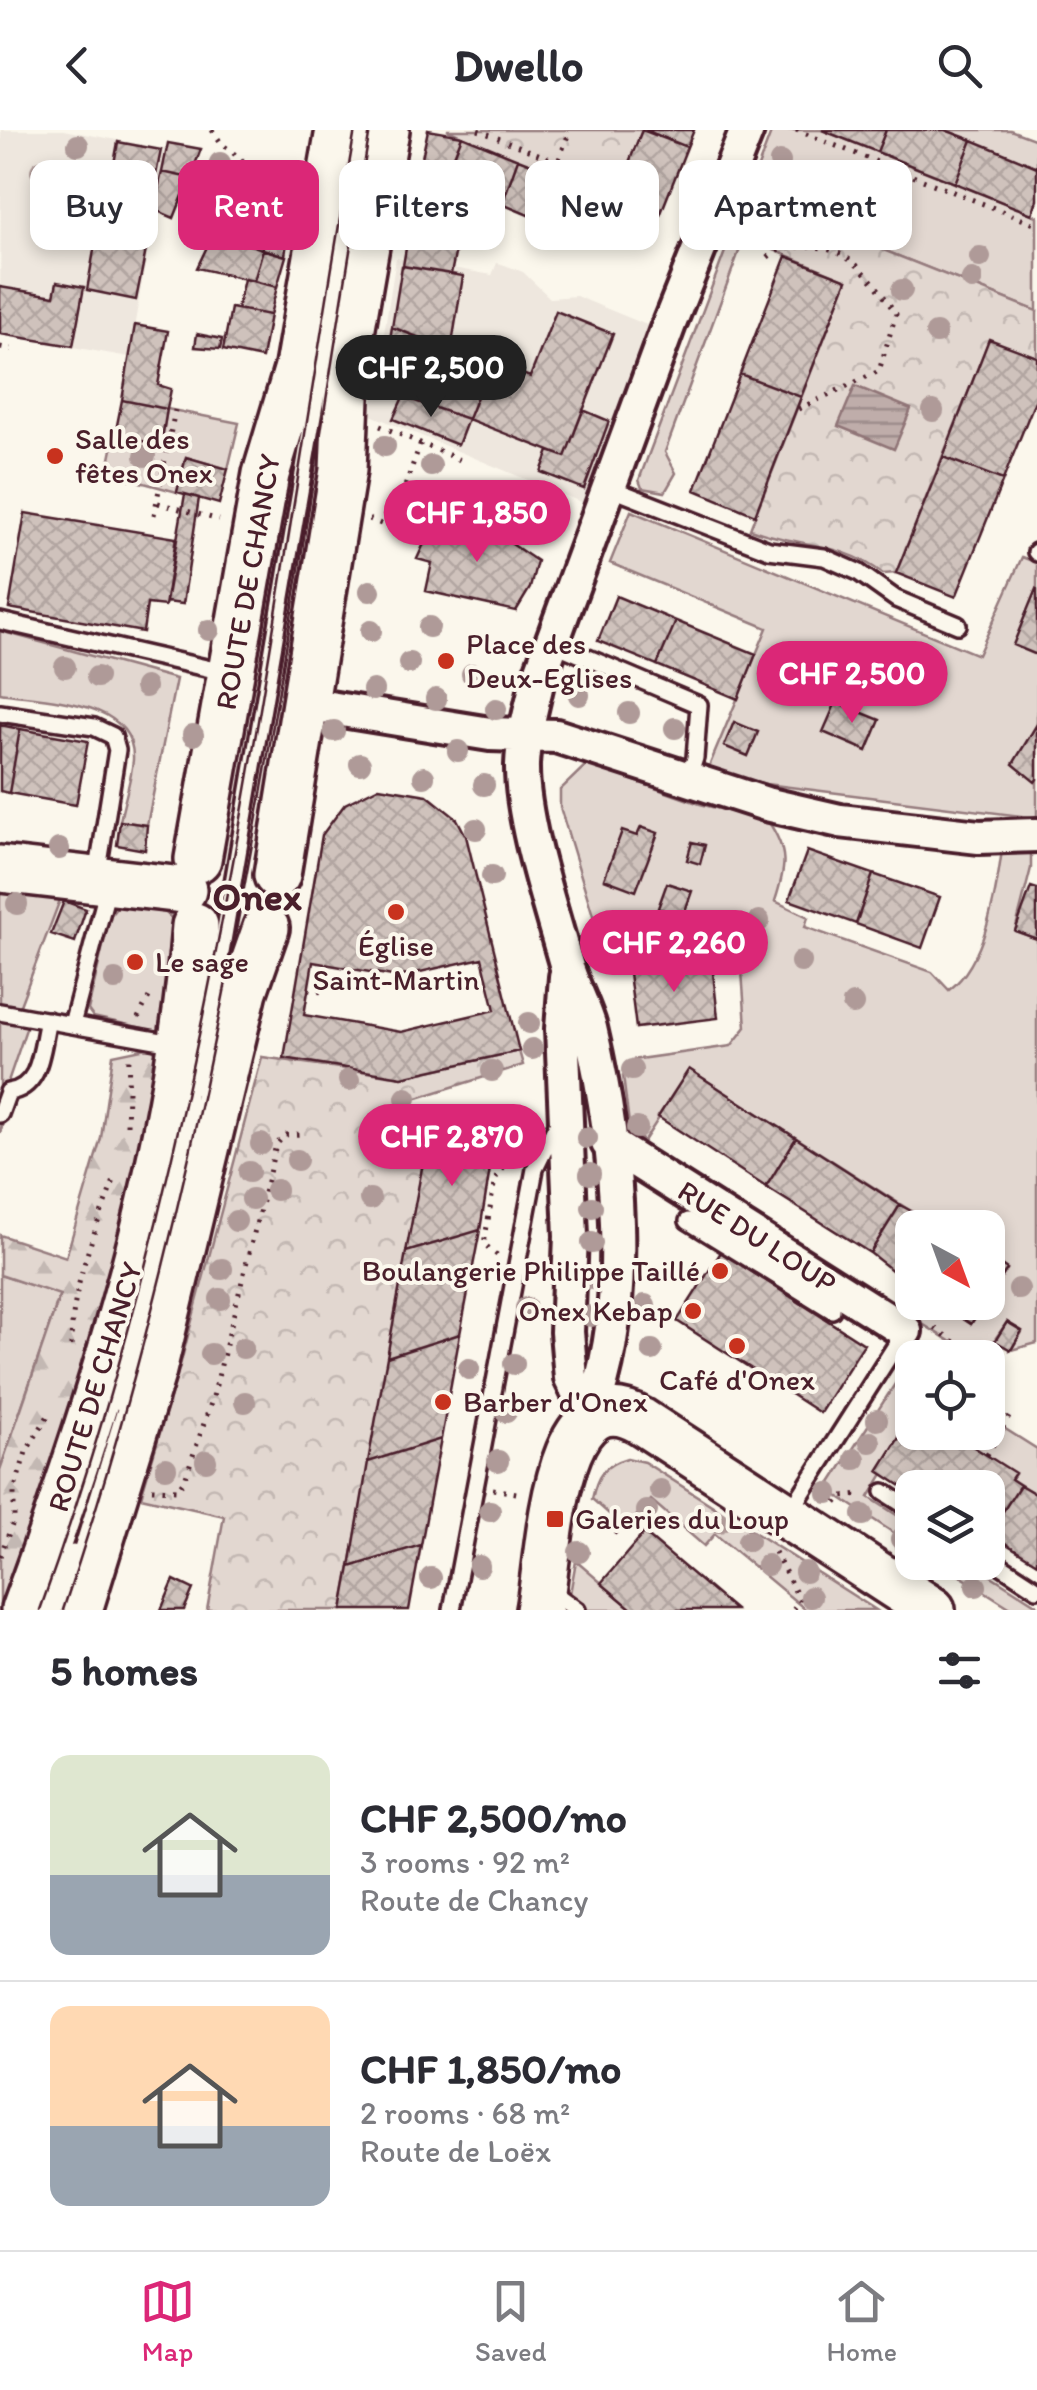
<!DOCTYPE html>
<meta charset="utf-8">
<style>
:root{--surface:#fff;--page:#f7f7f7;--text:#2b2b33;--muted:#7c7c81;--line:#e1e1e2;--accent:#db2777}
body{margin:0;font-family:Itim,sans-serif;background:var(--page);color:var(--text);height:100vh;display:flex;flex-direction:column;font-size:38px;white-space:nowrap}
*{box-sizing:border-box;margin:0}
p{font-size:32px;color:var(--muted)}
.icon{flex:none;width:55px;height:55px;fill:none;stroke:currentColor;stroke-width:2;stroke-linecap:round;stroke-linejoin:round}
.map{position:relative;height:1480px;overflow:hidden}
.details{display:flex;flex-direction:column;background:var(--surface);flex:1}
.details>*{flex:none}
.hud{position:absolute;left:30px;top:30px;width:978px;height:90px;display:flex;gap:20px}
.needle{width:65px;rotate:139deg}
.controls{position:absolute;left:895px;top:1080px;display:grid;gap:20px}
.controls a{display:grid;place-items:center;width:110px;height:110px;border-radius:20px;background:var(--surface);box-shadow:0 5px 15px #0003;font-size:50px}
.price{position:absolute;translate:-50% -85px;padding:0 22px;border-radius:35px;background:var(--accent);color:#fff;font-size:32px;line-height:65px;filter:drop-shadow(0 2px 5px #0008)}
.price::after{content:'';position:absolute;left:50%;top:60px;width:30px;height:22px;margin-left:-15px;background:inherit;clip-path:polygon(0 0,100% 0,50% 100%)}
.price.selected{background:#222;color:#fff}
ul{padding:0;list-style:none}
li{display:flex;align-items:center;gap:30px;height:250px;padding:0 50px}
li+li{border-top:2px solid var(--line)}
li span{display:grid;place-items:center;flex:none;width:280px;height:200px;border-radius:20px;color:#555}
li>.icon{margin-inline-start:auto}
span .icon{width:120px;height:120px;fill:#fffc;stroke-width:1}
li b{font-size:42px}
h2{display:flex;justify-content:space-between;align-items:center;height:120px;padding:0 50px;font-size:42px}
.chip{padding:0 35px;border-radius:20px;background:var(--surface);box-shadow:0 5px 15px #0003;font-size:35px;line-height:90px}
.chip.selected{background:var(--accent);color:#fff}
header{display:flex;justify-content:space-between;align-items:center;height:130px;padding:0 50px;background:var(--surface);font-size:45px;font-weight:700}
.menu{display:flex;justify-content:space-around;align-items:center;height:140px;border-top:2px solid var(--line);background:var(--surface);font-size:28px;color:var(--muted)}
.menu a{display:grid;justify-items:center;gap:5px}
.menu .selected{color:var(--accent)}
.map>svg:first-child{display:block}
.built{fill:#eee7de}
.green{fill:#e2d7d0;stroke:#967b7e;stroke-width:2.5}
.forest{fill:url(#forest-firs);stroke:#967b7e;stroke-width:2.5}
.park{fill:url(#park-crowns);stroke:#967b7e;stroke-width:2.5}
.water{fill:url(#water-rules);stroke:#907477;stroke-width:2.5}
.building{fill:url(#building-cross-hatch);stroke:#4a1f2b;stroke-width:2.5;fill-rule:evenodd}
.lines{fill:none;stroke-linecap:round;stroke-linejoin:round}
.lane-casing{stroke:#4a1f2b;stroke-width:22}
.street-casing{stroke:#4a1f2b;stroke-width:40}
.secondary-casing{stroke:#4a1f2b;stroke-width:52}
.path{stroke:#4a1f2b;stroke-width:5;stroke-dasharray:2.5 8;stroke-linecap:butt}
.lane{stroke:#fbf7ec;stroke-width:15}
.street{stroke:#fbf7ec;stroke-width:32}
.secondary{stroke:#fbf7ec;stroke-width:45}
.tram{stroke:#4a1f2b;stroke-width:2.5}
.tree{fill:#af9a98}
.poi-dot{fill:#c8321e;stroke:#fbf7ec;stroke-width:4}
.labels{text-anchor:middle;stroke-width:8;stroke-linejoin:round;paint-order:stroke}
.poi-label{font-size:30px;fill:#4a1f2b;stroke:#fbf7ec;text-anchor:start}
.street-label{font-size:30px;fill:#4a1f2b;stroke:#fbf7ec}
.district-label{font-size:40px;font-weight:bold;fill:#4a1f2b;stroke:#fbf7ec}
</style>
<header><svg class="icon" aria-label="back" viewBox="0 0 24 24"><path d="M15 5l-7 7 7 7"/></svg>Dwello<svg class="icon" aria-label="search" viewBox="0 0 24 24"><circle cx="10" cy="10" r="6"/><path d="M15 15l6 6"/></svg></header>
<div class="map">
<svg width="1037" height="1480" viewBox="0 0 1037 1480">
<defs>
<pattern id="forest-firs" width="22" height="20" patternUnits="userSpaceOnUse" patternTransform="scale(2.5)"><rect width="22" height="20" fill="#e2d7d0"/><path d="M5 1l3.5 6h-7zM16 11l3.5 6h-7z" fill="#c3b8b3"/></pattern>
<pattern id="park-crowns" width="20" height="18" patternUnits="userSpaceOnUse" patternTransform="scale(2.5)"><rect width="20" height="18" fill="#e2d7d0"/><path d="M2 6a3 3 0 1 1 6 0M12 15a3 3 0 1 1 6 0" fill="none" stroke="#c3b8b3"/></pattern>
<pattern id="water-rules" width="6" height="5" patternUnits="userSpaceOnUse" patternTransform="scale(2.5)"><rect width="6" height="5" fill="#bfadaa"/><path d="M0 2.5h6" fill="none" stroke="#9d8c8b"/></pattern>
<pattern id="building-cross-hatch" width="8" height="8" patternUnits="userSpaceOnUse" patternTransform="scale(2.5)"><rect width="8" height="8" fill="#cfc2bc"/><path d="M0 0l8 8M0 8l8-8" fill="none" stroke="#b3a6a2"/></pattern>
</defs>
<rect width="100%" height="100%" fill="#fbf7ec"/>
<filter id="ink" filterUnits="userSpaceOnUse"><feTurbulence type="fractalNoise" baseFrequency=".01" numOctaves="2"/><feDisplacementMap in="SourceGraphic" scale="20" xChannelSelector="R" yChannelSelector="G"/><feConvolveMatrix kernelMatrix="1 2 1 2 8 2 1 2 1" color-interpolation-filters="sRGB"/></filter>
<g filter="url(#ink)">
<path class="built" d="M1 0H63L165 19 129 227 0 204Z
M396 128 492 145 497 133 502 134 523 142 550 168 576 166 654 198 588 375 371 285Z"/>
<path class="green" d="M772 0H822L1037 86V181L747 66Z
M945 0H1010L1037 10V37Z
M732 103 744 108 665 322 676 343 665 362 642 358 639 350Z
M167 279 239 293 228 339 186 327 177 362 107 343 115 305 161 314Z
M631 381 978 525 1022 427 1037 433V688L766 654 708 639 767 498 610 433Z
M0 501 176 549 147 695 120 691C124 671 131 650 133 630 136 568 41 570 0 563Z
M587 634 700 674 768 691C789 722 786 737 775 771L808 787 805 797 932 842 949 860C985 833 996 764 1002 720L1031 723V738L1015 801 1037 809V1213L1011 1220 1022 1202 1007 1192 986 1222 972 1225 897 1178 929 1179 938 1173 971 1194 1007 1139 988 1126V1098L943 1097 925 1086 922 1088 690 940 644 1011 630 1002 623 946 632 930 731 916 746 897 739 799 602 815 560 677V660Z
M0 755 63 762 14 891 27 896 2 969 11 968 0 1003Z
M121 772 156 774 177 793 165 897 156 901 93 887 88 880 110 786Z
M0 1145 60 1164 0 1340Z
M904 1240 912 1243V1287L879 1340 883 1344 869 1367 912 1395V1415L827 1359Z
M988 1288 1037 1319V1365L1011 1349 1015 1344 949 1303 988 1302Z
M627 1328 644 1332 876 1480H806L715 1404 704 1416 651 1370 625 1398 592 1369C597 1346 603 1335 627 1328Z
M576 1431 633 1480H567Z
M940 1433H971L1037 1475V1480H1014Z"/>
<path class="forest" d="M151 917 162 929 85 1248 6 1480H0V1340L60 1165 0 1145V1105L66 1127 101 1008 113 925Z"/>
<path class="park" d="M447 0H642L614 70Z
M747 66 1037 181V227L989 210 896 443 883 444C843 411 796 417 750 399L847 150 732 103Z
M519 921 523 935 388 977 416 998 426 1017 342 1480H207L224 1386 141 1367 181 1232 262 927 402 947Z"/>
<path class="water" d="M855 256 911 279 894 319 838 296Z"/>
<path class="building" d="M428 0 462 6 445 50 418 46Z
M642 0 687 17 659 88 614 70Z
M645 0H694L687 17Z
M822 0H886L877 22Z
M886 0H945L972 10 955 53 877 22Z
M462 6 518 29 502 74 444 51Z
M972 10 1037 37V70L1032 84 955 53Z
M118 12 161 20 155 50H160L146 120 100 110Z
M168 13 201 19 190 48 162 42Z
M518 29 575 51 557 97 502 74Z
M162 42 190 48 174 88 153 79Z
M418 46 445 50 468 61 451 144 403 136Z
M220 47 239 58 214 100 192 92Z
M588 60 656 87 646 113 577 85Z
M275 93 287 112 285 126 261 119Z
M213 104 263 119 254 151 197 138Z
M96 109 146 120 136 170 87 160Z
M263 119 286 126 277 157 254 151Z
M786 126 847 150 801 267 740 244Z
M402 136 463 146 451 220 392 197Z
M244 149 277 157 270 185 237 179Z
M57 152 84 157 73 216 0 204V157L54 166Z
M231 178 270 185 262 228 223 220Z
M556 181 613 204 565 327 468 289 491 232 530 247Z
M135 195 168 201 158 255 171 259 167 279 122 270Z
M392 197 489 236 468 289 382 260Z
M197 204 222 209 220 219 195 217Z
M989 209 1037 227V266L1003 350 943 327Z
M740 244 801 267 755 385 695 360Z
M403 267 468 289 458 315 393 289Z
M122 270 167 279 161 315 115 305Z
M583 280 609 291 584 359 541 342 549 321 565 327Z
M186 327 228 339 219 374 177 362Z
M943 327 1003 350 956 467 896 443Z
M185 364 199 368 183 474 166 472Z
M460 379 537 431 530 458 516 481 426 461 432 433 417 429 432 396 444 403Z
M25 383 176 408 165 476 147 474 143 502 9 478Z
M1036 459 1037 460V525L1013 515Z
M616 466 676 491 657 535 598 511Z
M676 491 756 524 738 569 657 535Z
M836 572 880 590 867 621 823 602Z
M734 592 758 602 748 626 724 616Z
M1037 594V649L1035 652 1013 634Z
M0 595 20 599 9 663 0 661Z
M20 599 88 611 76 675 9 663Z
M379 657 427 665 457 689 466 706 519 921 402 947 284 928 322 705 345 674ZM482 828 495 880 401 902 304 885 313 832 398 847Z
M120 691 147 695 145 720 117 715Z
M641 697 658 703 636 761 604 749 622 701 637 706Z
M692 712 705 715 700 734 687 730Z
M807 721 873 744 856 794 789 770Z
M873 744 940 767 922 818 856 794Z
M667 753 692 761 683 787 658 778Z
M1031 757 1037 759V809L1015 801Z
M64 771 86 779 75 812 51 804Z
M712 833 718 888 636 898 629 843Z
M689 939 796 1008 766 1057 658 987Z
M497 996 480 1100 406 1122 426 1017Z
M796 1008 900 1075 870 1123 766 1057Z
M900 1075 943 1098H912V1156L870 1123Z
M480 1100 460 1204 387 1227 406 1122Z
M721 1122 864 1214 820 1283 677 1191Z
M988 1126 1007 1139 988 1169Z
M938 1172H985L971 1194Z
M1007 1192 1022 1201 1011 1220 995 1211Z
M460 1204 441 1309 368 1332 387 1227Z
M912 1287V1302H950L1015 1343 1011 1349 1020 1355 989 1403 988 1358H912V1363L878 1341Z
M441 1309 421 1415 350 1437 368 1332Z
M1020 1355 1037 1365V1433L989 1403Z
M644 1403 735 1480H633L601 1453Z
M421 1415 409 1480H342L350 1437Z
M174 1450 193 1459 184 1480H161Z"/>
<g class="lines">
<g class="lane-casing">
<path id="lane" d="M610 358 769 420 824 427 858 442 896 469 958 495
M1036 422 1037 423
M0 491 228 543
M553 513 699 575 695 628 688 650
M0 583 94 597 113 606 117 620 97 746
M0 882 178 914
M72 894 108 758
M198 957 362 0
M0 984 8 962C42 958 41 918 48 890
M688 1091 832 1180
M120 1272 140 1198
M884 1362 912 1380
M790 1382 905 1201
M988 1427 1037 1459
M547 1458 577 1480
M53 1480 73 1423
M452 1480 535 1039 558 992"/>
</g>
<g class="street-casing">
<path id="street" d="M305 574 490 604 556 606 766 674 840 691 979 707 1037 705
M566 847 562 899 571 1106 567 1202 571 1248 590 1287
M608 1013 905 1201
M590 1287C634 1171 618 1018 590 898 584 876 572 856 566 834 551 779 521 690 522 635 523 607 531 580 537 553L669 194 747 0"/>
</g>
<g class="secondary-casing">
<path id="secondary" d="M198 729 266 344 298 237 339 0
M0 739 183 760
M277 745 343 340 348 220 386 0
M24 1480C104 1261 177 1029 195 796
M79 1480 153 1240 244 861 266 798
M539 1480C550 1427 552 1240 641 1291L932 1480"/>
</g>
<path class="path" d="M212 0 222 14 292 70
M478 0 558 32
M796 0 1037 95
M564 108 589 44 558 32 570 0
M768 127C776 120 786 118 797 117 848 112 871 147 896 184L879 241 796 280
M0 217 11 219
M380 296 465 332
M114 309 167 320
M158 373 219 390
M154 385 175 280
M369 389 424 412
M391 395 421 312
M308 860 322 862
M138 888 149 867
M514 978 510 1019 519 1025
M127 995 129 926
M497 1125 484 1114 495 1049 506 1035 510 1019
M935 1198 976 1228
M71 1216C71 1157 95 1100 116 1045
M987 1325 1009 1287
M152 1359 177 1360 185 1349 213 1267 276 1015 285 1005 302 1004
M493 1359 522 1364
M836 1373 842 1366 862 1364
M591 1382 620 1406
M775 1422 800 1471 793 1480
M0 1426 14 1390V1361L26 1322 49 1284"/>
<use href="#lane" class="lane"/>
<use href="#street" class="street"/>
<use href="#secondary" class="secondary"/>
<path class="tram" d="M40 1480C213 1003 269 497 355 0
M63 1480C226 1001 286 497 370 0"/>
</g>
<g class="tree">
<circle cx="78" cy="15" r="11"/>
<circle cx="780" cy="32" r="11"/>
<circle cx="220" cy="33" r="11"/>
<circle cx="41" cy="41" r="11"/>
<circle cx="73" cy="46" r="11"/>
<circle cx="287" cy="46" r="11"/>
<circle cx="829" cy="47" r="11"/>
<circle cx="790" cy="53" r="11"/>
<circle cx="980" cy="127" r="11"/>
<circle cx="972" cy="149" r="11"/>
<circle cx="902" cy="160" r="11"/>
<circle cx="936" cy="203" r="11"/>
<circle cx="933" cy="281" r="11"/>
<circle cx="385" cy="316" r="11"/>
<circle cx="145" cy="326" r="11"/>
<circle cx="431" cy="336" r="11"/>
<circle cx="370" cy="461" r="11"/>
<circle cx="429" cy="497" r="11"/>
<circle cx="209" cy="500" r="11"/>
<circle cx="371" cy="501" r="11"/>
<circle cx="409" cy="533" r="11"/>
<circle cx="65" cy="537" r="11"/>
<circle cx="472" cy="544" r="11"/>
<circle cx="97" cy="547" r="11"/>
<circle cx="145" cy="557" r="11"/>
<circle cx="373" cy="560" r="11"/>
<circle cx="579" cy="565" r="11"/>
<circle cx="436" cy="569" r="11"/>
<circle cx="496" cy="579" r="11"/>
<circle cx="629" cy="583" r="11"/>
<circle cx="675" cy="598" r="11"/>
<circle cx="334" cy="601" r="11"/>
<circle cx="193" cy="605" r="11"/>
<circle cx="458" cy="621" r="11"/>
<circle cx="360" cy="634" r="11"/>
<circle cx="424" cy="647" r="11"/>
<circle cx="484" cy="655" r="11"/>
<circle cx="476" cy="699" r="11"/>
<circle cx="59" cy="719" r="11"/>
<circle cx="492" cy="746" r="11"/>
<circle cx="17" cy="774" r="11"/>
<circle cx="759" cy="791" r="11"/>
<circle cx="801" cy="832" r="11"/>
<circle cx="115" cy="850" r="11"/>
<circle cx="853" cy="874" r="11"/>
<circle cx="529" cy="893" r="11"/>
<circle cx="532" cy="919" r="11"/>
<circle cx="632" cy="940" r="11"/>
<circle cx="492" cy="941" r="11"/>
<circle cx="349" cy="950" r="11"/>
<circle cx="406" cy="968" r="11"/>
<circle cx="637" cy="998" r="11"/>
<circle cx="587" cy="1008" r="11"/>
<circle cx="261" cy="1014" r="11"/>
<circle cx="297" cy="1030" r="11"/>
<circle cx="249" cy="1042" r="11"/>
<circle cx="590" cy="1044" r="11"/>
<circle cx="276" cy="1060" r="11"/>
<circle cx="252" cy="1069" r="11"/>
<circle cx="370" cy="1069" r="11"/>
<circle cx="592" cy="1077" r="11"/>
<circle cx="236" cy="1091" r="11"/>
<circle cx="592" cy="1113" r="11"/>
<circle cx="222" cy="1139" r="11"/>
<circle cx="592" cy="1149" r="11"/>
<circle cx="1019" cy="1159" r="11"/>
<circle cx="220" cy="1169" r="11"/>
<circle cx="645" cy="1175" r="11"/>
<circle cx="526" cy="1178" r="11"/>
<circle cx="591" cy="1186" r="11"/>
<circle cx="243" cy="1218" r="11"/>
<circle cx="652" cy="1220" r="11"/>
<circle cx="211" cy="1224" r="11"/>
<circle cx="514" cy="1234" r="11"/>
<circle cx="469" cy="1239" r="11"/>
<circle cx="245" cy="1272" r="11"/>
<circle cx="506" cy="1282" r="11"/>
<circle cx="877" cy="1290" r="11"/>
<circle cx="870" cy="1312" r="11"/>
<circle cx="855" cy="1329" r="11"/>
<circle cx="206" cy="1331" r="11"/>
<circle cx="498" cy="1331" r="11"/>
<circle cx="166" cy="1338" r="11"/>
<circle cx="660" cy="1360" r="11"/>
<circle cx="828" cy="1363" r="11"/>
<circle cx="490" cy="1381" r="11"/>
<circle cx="647" cy="1381" r="11"/>
<circle cx="863" cy="1385" r="11"/>
<circle cx="719" cy="1392" r="11"/>
<circle cx="901" cy="1409" r="11"/>
<circle cx="748" cy="1411" r="11"/>
<circle cx="579" cy="1422" r="11"/>
<circle cx="767" cy="1435" r="11"/>
<circle cx="479" cy="1436" r="11"/>
<circle cx="805" cy="1442" r="11"/>
<circle cx="431" cy="1448" r="11"/>
<circle cx="976" cy="1456" r="11"/>
<circle cx="811" cy="1467" r="11"/>
</g>
</g>
<g class="poi-dot">
<circle cx="55" cy="326" r="10"/>
<circle cx="446" cy="531" r="10"/>
<circle cx="396" cy="782" r="10"/>
<circle cx="135" cy="832" r="10"/>
<circle cx="720" cy="1141" r="10"/>
<circle cx="693" cy="1181" r="10"/>
<circle cx="737" cy="1216" r="10"/>
<circle cx="443" cy="1272" r="10"/>
<rect x="545" y="1379" width="20" height="20" rx="5"/>
</g>
<g class="labels">
<g class="poi-label">
<text x="75" y="319">Salle des<tspan x="75" dy="34">fêtes Onex</tspan></text>
<text x="466" y="524">Place des<tspan x="466" dy="34">Deux-Eglises</tspan></text>
<text x="396" y="826" text-anchor="middle">Église<tspan x="396" dy="34">Saint-Martin</tspan></text>
<text x="155" y="842">Le sage</text>
<text x="700" y="1151" text-anchor="end">Boulangerie Philippe Taillé</text>
<text x="673" y="1191" text-anchor="end">Onex Kebap</text>
<text x="737" y="1260" text-anchor="middle">Café d'Onex</text>
<text x="463" y="1282">Barber d'Onex</text>
<text x="575" y="1399">Galeries du Loup</text>
</g>
<g class="street-label">
<text transform="translate(248 452) rotate(-80)" y="10">ROUTE DE CHANCY</text>
<text transform="translate(757 1107) rotate(33)" y="10">RUE DU LOUP</text>
<text transform="translate(95 1257) rotate(-73)" y="10">ROUTE DE CHANCY</text>
</g>
<g class="district-label">
<text x="257" y="780">Onex</text>
</g>
</g>
</svg>
<div class="controls">
<a><svg class="needle" viewBox="-14 -14 28 28"><path d="M0-13l5 13h-10z" fill="#e53935"/><path d="M0 13l5-13h-10z" fill="#7c7c81"/></svg></a>
<a><svg class="icon" aria-label="locate" viewBox="0 0 24 24"><circle cx="12" cy="12" r="6"/><path d="M12 2v4M12 18v4M2 12h4M18 12h4"/></svg></a>
<a><svg class="icon" aria-label="layers" viewBox="0 0 24 24"><path d="M12 4l9 5-9 5-9-5zM3 14l9 5 9-5"/></svg></a>
</div>
<b class="price selected" style="left:431px;top:290px">CHF 2,500</b>
<b class="price" style="left:477px;top:435px">CHF 1,850</b>
<b class="price" style="left:852px;top:596px">CHF 2,500</b>
<b class="price" style="left:674px;top:865px">CHF 2,260</b>
<b class="price" style="left:452px;top:1059px">CHF 2,870</b>
<div class="hud">
<a class="chip">Buy</a>
<a class="chip selected">Rent</a>
<a class="chip">Filters</a>
<a class="chip">New</a>
<a class="chip">Apartment</a>
</div>
</div>
<section class="details">
<h2>5 homes<svg class="icon" aria-label="filters" viewBox="0 0 24 24"><path d="M4 7h16M4 17h16"/><circle cx="9" cy="7" r="2"/><circle cx="15" cy="17" r="2"/></svg></h2>
<ul>
<li><span style="background:linear-gradient(#dfe7d0 60%,#9aa5b1 0)"><svg class="icon" aria-label="home" viewBox="0 0 24 24"><path d="M3 11l9-7 9 7M6 9v11h12V9"/></svg></span><div><b>CHF 2,500/mo</b><p>3 rooms · 92 m²</p><p>Route de Chancy</p></div></li>
<li><span style="background:linear-gradient(#ffd9b3 60%,#9aa5b1 0)"><svg class="icon" aria-label="home" viewBox="0 0 24 24"><path d="M3 11l9-7 9 7M6 9v11h12V9"/></svg></span><div><b>CHF 1,850/mo</b><p>2 rooms · 68 m²</p><p>Route de Loëx</p></div></li>
</ul>
</section>
<nav class="menu">
<a class="selected"><svg class="icon" aria-label="map" viewBox="0 0 24 24"><path d="M3 6l6-2 6 2 6-2v14l-6 2-6-2-6 2zM9 4v14M15 6v14"/></svg>Map</a>
<a><svg class="icon" aria-label="saved" viewBox="0 0 24 24"><path d="M7 4h10v16l-5-4-5 4z"/></svg>Saved</a>
<a><svg class="icon" aria-label="home" viewBox="0 0 24 24"><path d="M3 11l9-7 9 7M6 9v11h12V9"/></svg>Home</a>
</nav>
